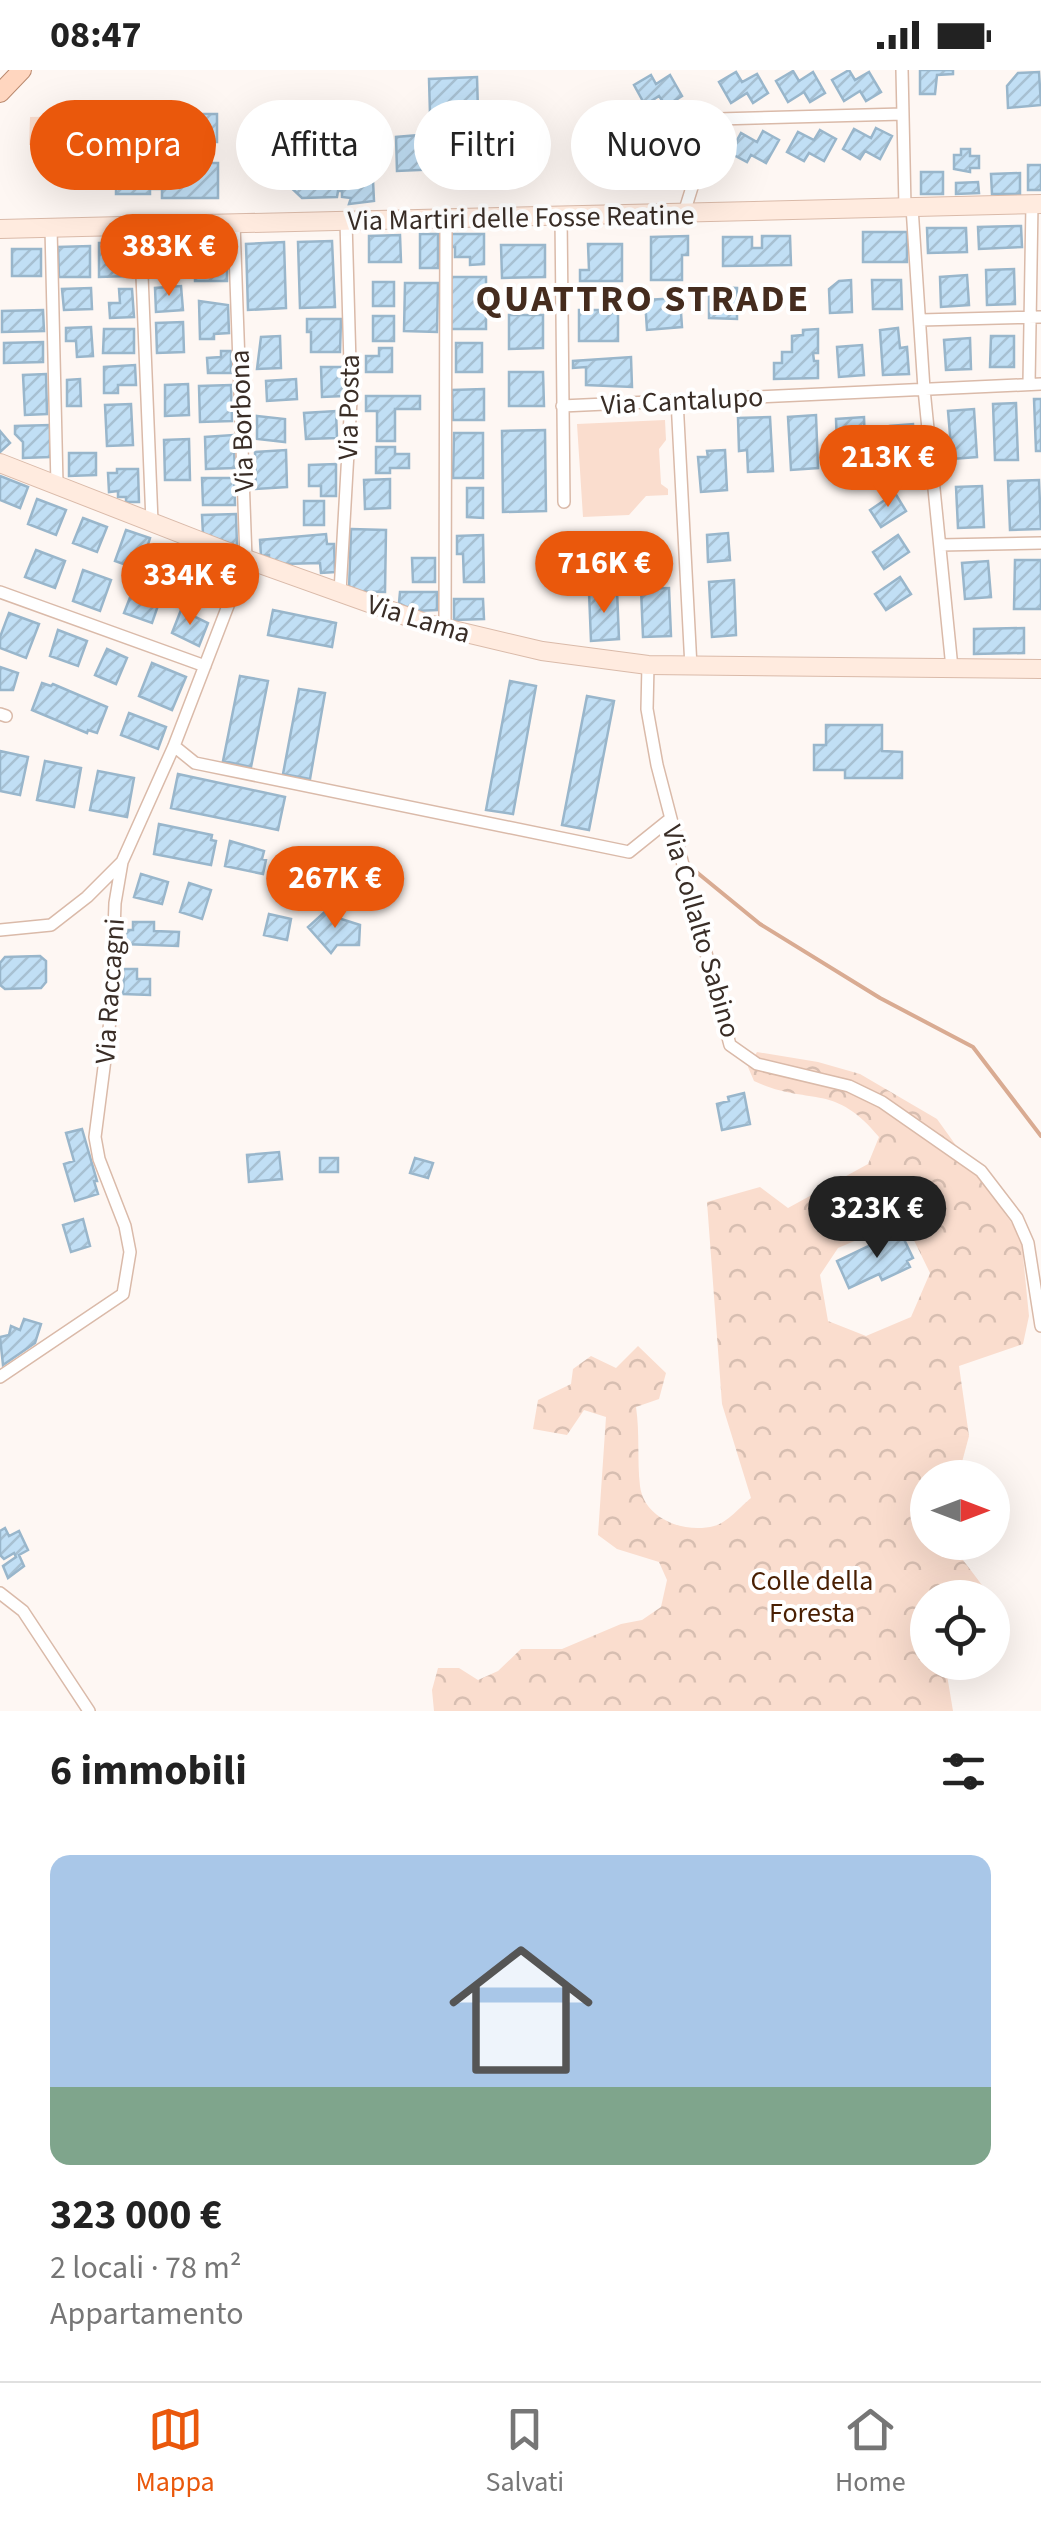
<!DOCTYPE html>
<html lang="it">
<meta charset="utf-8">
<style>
:root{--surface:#fff;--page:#f6f6f6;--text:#222;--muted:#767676;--line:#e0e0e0;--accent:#ea580c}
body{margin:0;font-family:"Source Sans 3",sans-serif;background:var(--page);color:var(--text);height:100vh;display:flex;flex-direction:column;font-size:38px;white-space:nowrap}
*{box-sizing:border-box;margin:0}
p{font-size:32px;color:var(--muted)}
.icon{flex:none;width:55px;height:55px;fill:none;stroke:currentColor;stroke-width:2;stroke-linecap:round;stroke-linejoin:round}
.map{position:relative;height:1641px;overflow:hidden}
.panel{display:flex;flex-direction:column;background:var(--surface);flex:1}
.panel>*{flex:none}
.banner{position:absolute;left:30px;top:30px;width:982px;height:90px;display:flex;gap:20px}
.needle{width:65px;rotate:90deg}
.controls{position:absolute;left:910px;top:1390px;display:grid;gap:20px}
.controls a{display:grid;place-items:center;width:100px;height:100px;border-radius:50%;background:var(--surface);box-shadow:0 10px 40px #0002;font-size:50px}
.price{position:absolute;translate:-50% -85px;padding:0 22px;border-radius:35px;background:var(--accent);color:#fff;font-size:32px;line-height:65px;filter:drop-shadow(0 2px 5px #0008)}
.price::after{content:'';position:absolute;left:50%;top:60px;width:30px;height:22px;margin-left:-15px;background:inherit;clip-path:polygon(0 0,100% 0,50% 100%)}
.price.on{background:#222;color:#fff}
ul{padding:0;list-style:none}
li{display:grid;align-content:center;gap:20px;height:530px;padding:0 50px}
li span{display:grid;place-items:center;height:310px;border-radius:20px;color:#555}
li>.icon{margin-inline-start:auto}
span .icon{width:180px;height:180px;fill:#fffc;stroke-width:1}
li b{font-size:42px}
h2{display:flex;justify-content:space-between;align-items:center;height:120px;padding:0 50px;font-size:42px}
.chip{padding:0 35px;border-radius:45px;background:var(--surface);box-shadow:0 10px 40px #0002;font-size:35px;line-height:90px}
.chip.on{background:var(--accent);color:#fff}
.status{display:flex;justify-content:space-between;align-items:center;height:70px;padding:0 50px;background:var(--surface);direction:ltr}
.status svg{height:28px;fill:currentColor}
.tab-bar{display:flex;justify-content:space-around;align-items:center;height:140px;border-top:2px solid var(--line);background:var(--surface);font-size:28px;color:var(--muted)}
.tab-bar a{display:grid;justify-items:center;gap:5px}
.tab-bar .on{color:var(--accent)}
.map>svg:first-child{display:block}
.forest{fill:url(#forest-crowns);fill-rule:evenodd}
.green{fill:#faddce}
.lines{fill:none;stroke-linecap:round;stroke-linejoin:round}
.stream{stroke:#d9ab92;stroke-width:4}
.building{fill:url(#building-hatch);stroke:#99b6cb;stroke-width:2.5}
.minor-casing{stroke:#dabaa9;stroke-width:14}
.secondary-casing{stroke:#dabaa9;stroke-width:20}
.primary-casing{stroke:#ba896e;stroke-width:20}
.minor{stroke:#fff;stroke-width:11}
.secondary{stroke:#ffebdf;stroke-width:18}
.primary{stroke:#ffd6bf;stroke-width:18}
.labels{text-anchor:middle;stroke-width:8;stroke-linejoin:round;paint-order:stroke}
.street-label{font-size:28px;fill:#392d26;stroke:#fff}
.park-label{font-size:28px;fill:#491f02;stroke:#fff}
.district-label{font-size:38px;font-weight:bold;letter-spacing:2.5px;fill:#452c1e;stroke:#fff}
</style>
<div class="status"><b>08:47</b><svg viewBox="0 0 49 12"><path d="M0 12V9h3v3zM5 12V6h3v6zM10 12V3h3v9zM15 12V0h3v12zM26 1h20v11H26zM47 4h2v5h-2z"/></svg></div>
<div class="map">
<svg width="1041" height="1641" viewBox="0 0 1041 1641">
<defs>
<pattern id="forest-crowns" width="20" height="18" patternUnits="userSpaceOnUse" patternTransform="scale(2.5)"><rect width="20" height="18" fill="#faddce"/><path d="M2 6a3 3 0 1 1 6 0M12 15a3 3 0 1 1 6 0" fill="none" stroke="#d7beb1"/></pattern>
<pattern id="building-hatch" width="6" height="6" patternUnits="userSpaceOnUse" patternTransform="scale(2.5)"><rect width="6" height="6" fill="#c1dff5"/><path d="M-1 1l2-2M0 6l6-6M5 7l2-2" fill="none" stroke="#a7c0d2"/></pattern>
</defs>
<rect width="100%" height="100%" fill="#fef7f3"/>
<path class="forest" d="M757 982 818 992 860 1004 937 1049 1021 1166 1029 1246 1023 1274 959 1296 969 1366 958 1407 928 1408V1472L962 1473 963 1490 991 1527 928 1528V1592L945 1593 953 1641H434L432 1620 438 1598H459L478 1610 498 1601 521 1579H562L621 1554 642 1550 661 1537 667 1510 659 1492 617 1479 598 1465 606 1347 584 1340 567 1365 533 1359 538 1330 571 1314 573 1299 591 1286 616 1298 638 1276 666 1303 659 1329 636 1337C640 1364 637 1390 640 1416 644 1449 685 1464 714 1456 727 1453 741 1436 751 1428L722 1334 707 1132 760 1117 788 1138 868 1094 879 1067C833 1011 809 1037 754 1011L748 997ZM904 1150 930 1203 911 1247 866 1266 828 1251 820 1205 838 1178Z"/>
<path class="green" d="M76 46V75H29L30 47Z
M665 350 666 370 659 379 661 414 668 419V425L646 426 629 445 583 447 577 354Z"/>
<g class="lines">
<path class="stream" d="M694 800 760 854 880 928 973 977 1041 1066"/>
</g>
<path class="building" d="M849 0 855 10 869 2 881 22 866 31 860 21 844 31 832 10Z
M920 0H953V4L937 5 935 24H920Z
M793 1 799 11 813 2 825 23 810 32 804 22 788 32 776 11Z
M736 2 742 12 757 4 768 23 753 33 747 23 731 33 719 12Z
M1039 2 1041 35 1008 38 1007 16 1018 3Z
M651 5 656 14 670 5 682 26 666 36 659 26 645 35 634 15Z
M477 7 478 41 430 43 429 9Z
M117 44H217V72H150V97H162V93H218V128H162V119H150V124H116Z
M370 49 374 131 349 134 351 128 342 127V121H338L337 127 302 128 284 111 285 88 300 71H324L334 80H346L345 50Z
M876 58 892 66 880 89 865 81 860 89 843 79 854 59 871 68Z
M479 60 480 92 441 94V99L397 101 396 67Z
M820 60 836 69 824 91 809 83 804 91 787 82 798 62 814 70Z
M763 61 779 70 766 93 751 85 747 92 730 83 741 63 757 72Z
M666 63 683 73 672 93 657 84 651 95 635 86 646 65 661 73Z
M961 79H970V86H979V98H970V102L954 99V85H961Z
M1028 95H1041V120H1028Z
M921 102H943V124H921Z
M1020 103V124H992L991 104Z
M978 112 979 123 956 124V113Z
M1021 156 1022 177 979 179 978 157Z
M927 158H966L967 182 928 183Z
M863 162H907V192H863Z
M420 164H438V198H420Z
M450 164H484V194L470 195V187H455V177H450Z
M400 165 401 192H369V166Z
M688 166V185H682V210H651V167Z
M762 166H790L791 195 723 196V167H752V178H762Z
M332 171 335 237 300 238 298 172Z
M130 172 131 206 99 207V173Z
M284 172 286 238 248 240 246 174Z
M227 173V211H195V174Z
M588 174H622V211H580V200H589Z
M501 175H545V207L502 208Z
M90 176V207H59L58 177Z
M169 176H182L183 198H157V179H169Z
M12 179H41V206H12Z
M1014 199 1015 234 987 235 986 200Z
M967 205 969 235 941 237 940 207Z
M451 207H486V259H451Z
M851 210 852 242 830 243 829 219 839 211Z
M872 210H901L902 239H873Z
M373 212H394V236H373Z
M405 213H438L437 262 404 261Z
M181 216 183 240 156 242 155 218Z
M709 217 737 218V249L709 248Z
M91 218 92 239 64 240 62 219Z
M119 219H132L134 247 110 248 109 233H120Z
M680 228 682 257 647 260 645 230Z
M199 231 228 235 229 263 214 264V269H200Z
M43 240 44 261 2 262V241Z
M579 240H618V271H579Z
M509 245H543V278L509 279Z
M373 246H394V271H373Z
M307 249H341L340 282H311V262H307Z
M183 252 184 282 157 283 156 253Z
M91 257 93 286 77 287 76 271H66V258Z
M898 258 900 278 907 277 909 304 883 305 880 260Z
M104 259H134V283H103Z
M818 259V283H813L814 291H818V308L774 309V293H782V282H792V266L803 265V260Z
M280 266 281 298 257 299 261 267Z
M991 266H1014V297H990Z
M970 268 971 299 946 300 944 270Z
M43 272V292L4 293V273Z
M456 273H482V302H456Z
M862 275 864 305 839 307 837 277Z
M379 278H392V302H366V286H379Z
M221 281H231V303H208L207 288 221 287Z
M631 287 632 317 586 315V297L573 298V291Z
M135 295 136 315H118V323H104V297Z
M321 297H344V326L322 327Z
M509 302H543L544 336H509Z
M46 304 47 344 25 345 23 305Z
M80 309 81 336H67V310Z
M296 309 297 329 267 331 266 311Z
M188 314 189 345 165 346V315Z
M231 315 232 351 200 352 199 316Z
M484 319V350H453L452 320Z
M366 326H420V339H395V371H377V341H366Z
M1034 329H1041V381H1036Z
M1016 333 1018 390H995L993 334Z
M131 334 133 375 107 376 105 335Z
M974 339 977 387 952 389 948 341Z
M336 341 337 368 306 369 304 343Z
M816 345 818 398 791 400 788 347Z
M257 346 285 349V372L257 369Z
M770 347 773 401 748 402 747 380 739 381 738 348Z
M864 347 865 375 837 376 836 349Z
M913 354 917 402 894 404 890 356Z
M50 355V387L23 388V372L15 364V356Z
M545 360 546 441 503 442 502 361Z
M0 361 10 373 0 382Z
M454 363H483V408H453Z
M233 365 235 398 206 399 205 367Z
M189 369 190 410H165L164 370Z
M376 377H395V384H409V398H390V403H376Z
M286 380 287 417 256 419 255 382Z
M725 380 727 420 701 422 698 387H708L707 381Z
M69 383H96V405L69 406Z
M336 394V426H321V416H309V395Z
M117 399H138L139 432H126V427H118V421L109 422 108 403H117Z
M0 406 28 417 20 438 0 430Z
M202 408H234L235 435H203Z
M390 409V438L365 439 364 410Z
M1039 410 1041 459 1010 460 1008 411Z
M982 416 984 457 958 458 956 417Z
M467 418H483V448L467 447Z
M895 423 906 441 881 457 870 440Z
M37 429 66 440 56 465 28 454Z
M304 431H324V455H304Z
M236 444 237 476 203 464 202 445Z
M83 448 107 457 97 482 73 473Z
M351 459 386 460 385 522 349 521Z
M126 460 150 468 140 500 115 491Z
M728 463 730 490 708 492 707 465Z
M326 464 327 474H334L335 502 321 503 320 493 282 494 269 491V485L261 486 260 470Z
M483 465 484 512H464L463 484H457V466Z
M898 465 909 482 884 499 873 482Z
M36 480 65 491 55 518 25 507Z
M168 480 193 489 183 515 158 506Z
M412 488H435V512H413Z
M204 489 230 497 219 531 194 524Z
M1015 490H1041V539H1014Z
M988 491 991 527 965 529 962 493Z
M83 500 111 510 100 541 73 531Z
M900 507 911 524 886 540 875 524Z
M734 510 736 565 712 567 709 512Z
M134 517 161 527 152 553 124 543Z
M669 518 671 566 643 567 641 519Z
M617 520 619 569 591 571 589 522Z
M400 522H437V540L414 541 399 533Z
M454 529H483L484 549 454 550Z
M181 540 208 553 199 576 172 563Z
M273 540 336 553 332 577 268 565Z
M9 543 39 554 26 588 0 578V567Z
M1024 558V583L974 584V559Z
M58 560 87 571 78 596 50 586Z
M107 579 127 588 116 614 95 605Z
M152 593 186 607 172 640 139 626Z
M0 597 18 603 13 620H0Z
M240 606 268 611 251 697 223 691Z
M510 611 536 616 513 744 486 740Z
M42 613 51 616 53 614 107 637 97 663 88 660 87 663 32 640Z
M299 619 325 623 310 709 283 704Z
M587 626 614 631 589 760 562 755Z
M129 643 166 657 158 679 121 665Z
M826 655H882V681L902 682V708H845V700H814V675H826Z
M0 681 28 687 20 725 0 721Z
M45 691 81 698 74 737 37 730Z
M98 701 134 708 127 747 90 740Z
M178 704 285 727 278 760 171 738Z
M159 754 212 765 211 770 216 771 211 795 154 784Z
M230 771 264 781 262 789 266 790 263 804 225 796Z
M141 804 168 812 162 834 134 827Z
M189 813 211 820 202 849 180 842Z
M328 839 338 848 360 855 359 875H337L331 883 308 857Z
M269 844 291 849 287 870 264 865Z
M133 852H154V861L179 862 178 876 123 874 124 860H133Z
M40 886 46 891V912L41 918 5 919 0 915V893L5 887Z
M124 899H137V909H150V925L123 924Z
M744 1023 750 1054 722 1060 717 1034 729 1031 728 1027Z
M82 1059 97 1111H94L98 1124 75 1131 64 1094 74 1091 66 1063Z
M279 1082 282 1109 249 1112 247 1085Z
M320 1088H338V1102H320Z
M415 1088 433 1093 428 1108 410 1103Z
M83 1149 90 1176 71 1182 63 1155Z
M900 1161 913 1188 907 1191 910 1197 882 1210 879 1204 849 1218 837 1191Z
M24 1249 41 1254 35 1273 3 1295 0 1267 9 1265 11 1256 20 1260Z
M5 1458 9 1466 19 1461 28 1480 19 1485 24 1496 8 1508 3 1496 16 1487 14 1483 4 1489 0 1485V1461Z"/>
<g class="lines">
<g class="minor-casing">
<path id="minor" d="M902 0 905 137
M912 137 924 319 952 598
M684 143 711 56 718 49 903 44
M561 146 564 432
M140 156 152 452
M51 158 57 415
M920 250 1041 247
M1029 314 1032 134
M677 330 691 597
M562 336 1041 314
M940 475 1041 473
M0 522 205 596
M340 522 351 330 346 151
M445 559 446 148
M648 595 647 639 657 695 730 975 757 994 849 1016 882 1032 981 1101 1017 1148 1028 1173 1041 1256
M0 644 6 646
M174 676 195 693 629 782 670 749
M0 860 51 855 87 827 122 792
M0 1307 123 1224 130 1182 125 1156 99 1089 95 1067 111 943 115 833 122 792 174 676 246 489 234 154
M0 1523 23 1541 89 1641"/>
</g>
<g class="secondary-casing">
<path id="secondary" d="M0 159 1041 134
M0 393 246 489 428 554 542 581 648 595 1041 599"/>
</g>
<g class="primary-casing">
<path id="primary" d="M0 23 22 0"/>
</g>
<use href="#minor" class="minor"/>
<use href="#secondary" class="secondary"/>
<use href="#primary" class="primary"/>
</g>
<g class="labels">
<g class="street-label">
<text transform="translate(521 147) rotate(-1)" y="10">Via Martiri delle Fosse Reatine</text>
<text transform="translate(682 330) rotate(-3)" y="10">Via Cantalupo</text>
<text transform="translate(348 337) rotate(-89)" y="10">Via Posta</text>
<text transform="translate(241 351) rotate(-92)" y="10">Via Borbona</text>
<text transform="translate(419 548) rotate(17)" y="10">Via Lama</text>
<text transform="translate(702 861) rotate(74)" y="10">Via Collalto Sabino</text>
<text transform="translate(109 921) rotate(-86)" y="10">Via Raccagni</text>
</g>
<g class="park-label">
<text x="812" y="1520">Colle della<tspan x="812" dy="32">Foresta</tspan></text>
</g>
<g class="district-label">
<text x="643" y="241">QUATTRO STRADE</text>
</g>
</g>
</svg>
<div class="controls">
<a><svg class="needle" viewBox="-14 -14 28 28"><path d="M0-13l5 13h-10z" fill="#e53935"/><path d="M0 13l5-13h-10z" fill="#767676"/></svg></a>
<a><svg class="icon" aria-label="locate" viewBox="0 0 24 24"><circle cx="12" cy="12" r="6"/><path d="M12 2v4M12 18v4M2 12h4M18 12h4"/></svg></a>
</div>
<b class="price" style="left:169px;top:229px">383K €</b>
<b class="price" style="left:888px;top:440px">213K €</b>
<b class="price" style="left:604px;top:546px">716K €</b>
<b class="price" style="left:190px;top:558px">334K €</b>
<b class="price" style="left:335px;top:861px">267K €</b>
<b class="price on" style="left:877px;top:1191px">323K €</b>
<div class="banner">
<a class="chip on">Compra</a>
<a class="chip">Affitta</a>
<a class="chip">Filtri</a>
<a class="chip">Nuovo</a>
</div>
</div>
<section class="panel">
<h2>6 immobili<svg class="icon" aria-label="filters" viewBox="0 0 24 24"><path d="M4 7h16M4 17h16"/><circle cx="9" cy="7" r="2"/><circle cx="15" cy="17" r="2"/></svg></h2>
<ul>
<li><span style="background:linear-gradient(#a9c7e8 75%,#7fa58c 0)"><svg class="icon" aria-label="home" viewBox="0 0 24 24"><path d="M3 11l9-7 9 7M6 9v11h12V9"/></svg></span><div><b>323 000 €</b><p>2 locali · 78 m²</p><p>Appartamento</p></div></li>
</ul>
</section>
<nav class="tab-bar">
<a class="on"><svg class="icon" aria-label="map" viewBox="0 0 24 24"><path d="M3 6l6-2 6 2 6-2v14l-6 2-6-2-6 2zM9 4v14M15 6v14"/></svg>Mappa</a>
<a><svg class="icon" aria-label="saved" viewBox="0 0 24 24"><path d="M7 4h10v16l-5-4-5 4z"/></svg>Salvati</a>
<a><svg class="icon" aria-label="home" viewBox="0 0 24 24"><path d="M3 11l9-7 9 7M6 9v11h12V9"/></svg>Home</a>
</nav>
